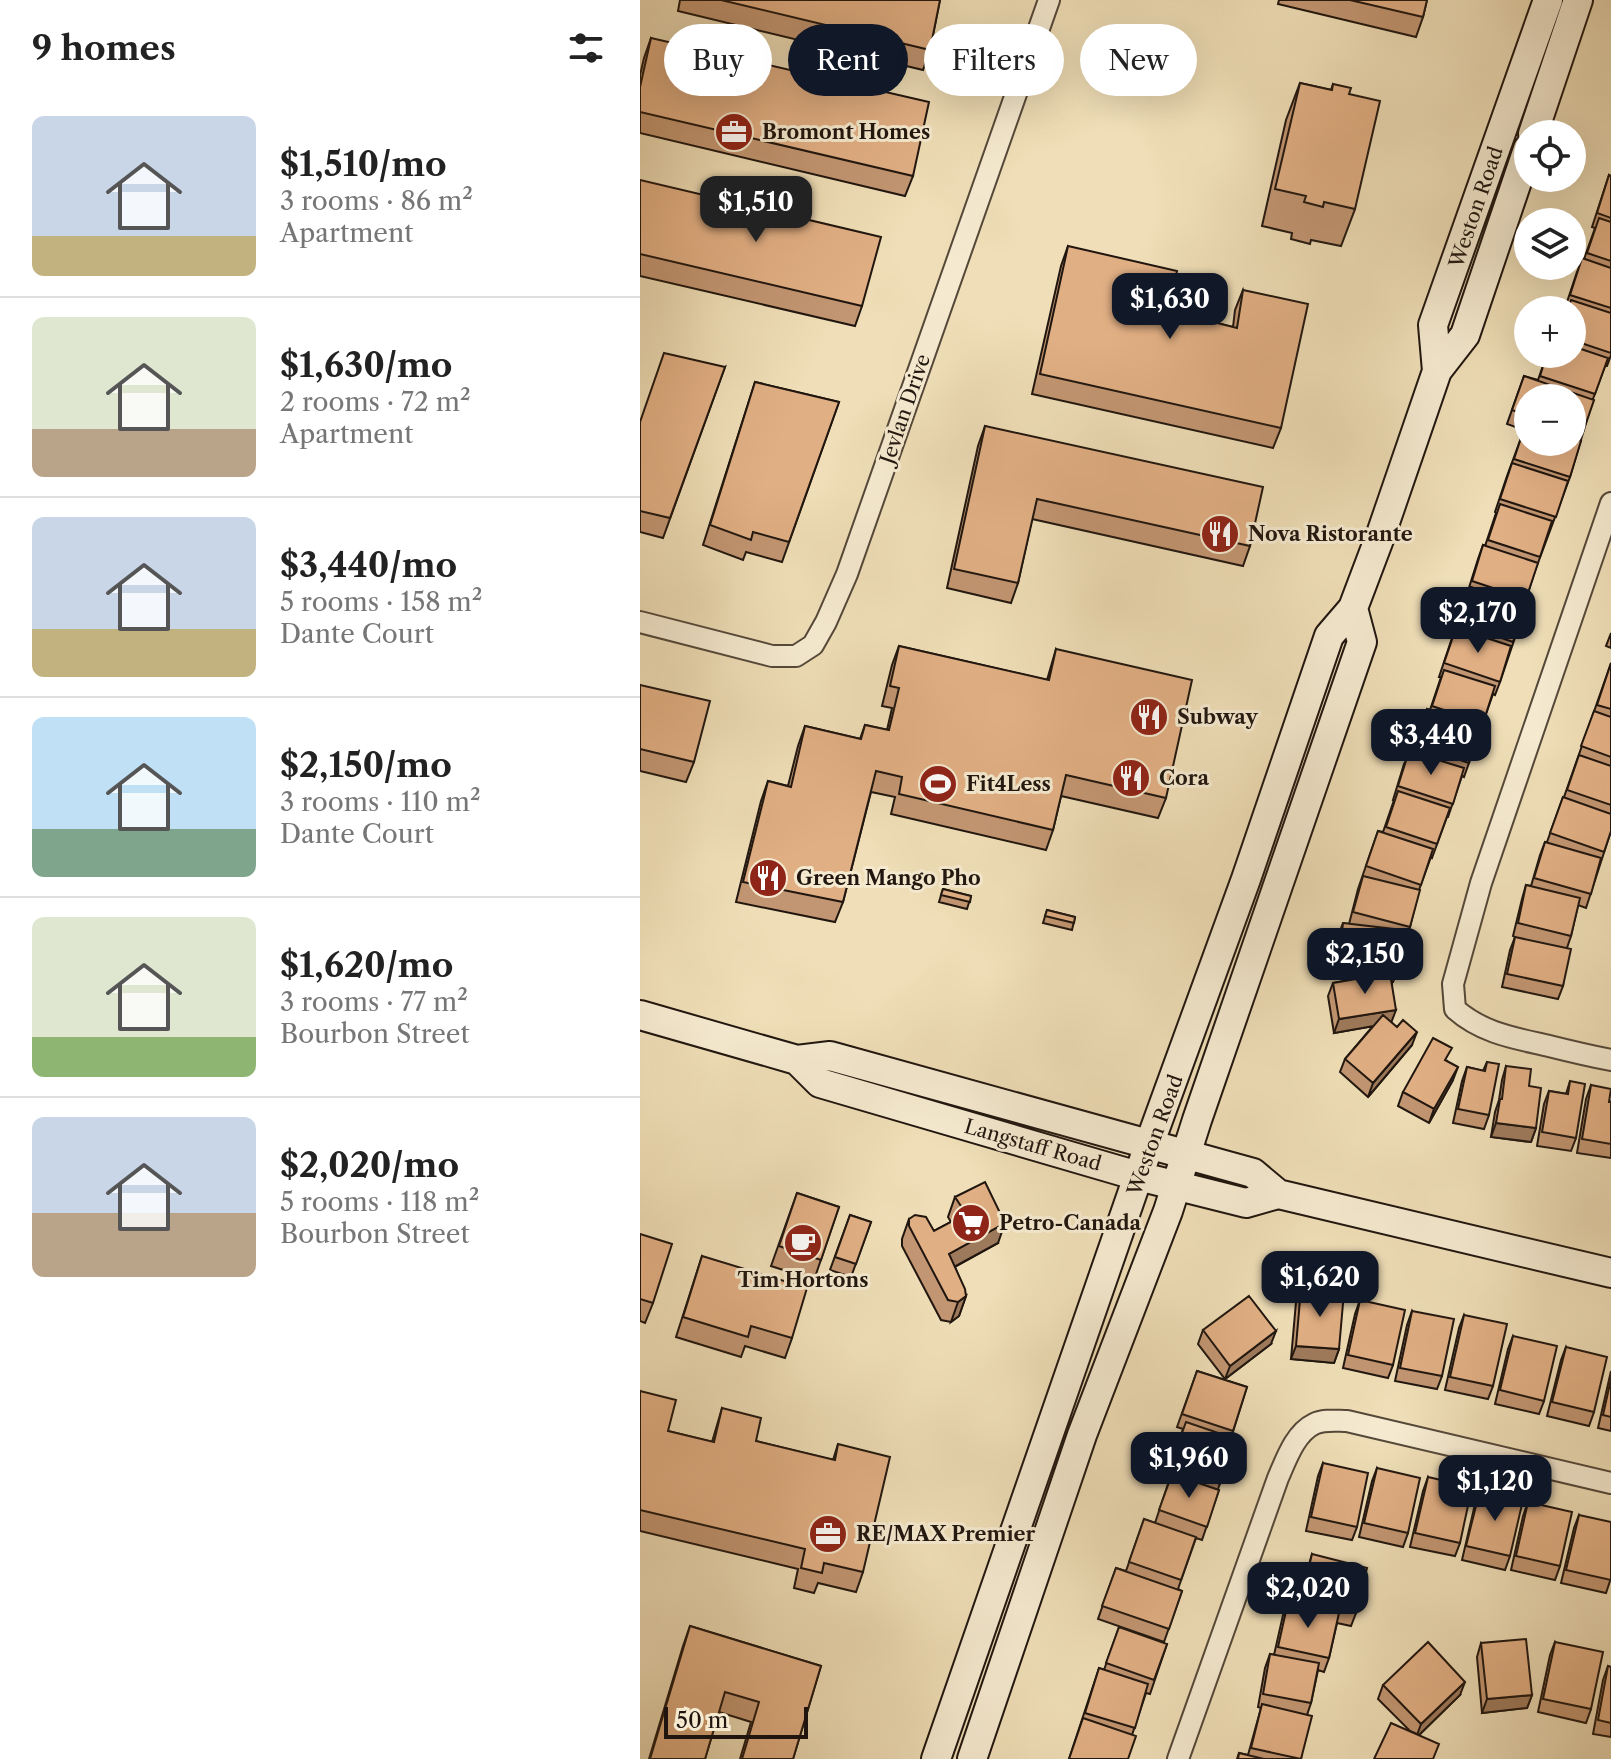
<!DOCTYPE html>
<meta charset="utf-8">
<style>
:root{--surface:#fff;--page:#f2f2f2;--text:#222;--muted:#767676;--line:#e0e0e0;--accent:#111827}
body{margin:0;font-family:"Libre Caslon Text",serif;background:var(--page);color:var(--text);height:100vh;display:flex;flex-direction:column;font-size:30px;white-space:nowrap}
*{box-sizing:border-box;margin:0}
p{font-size:26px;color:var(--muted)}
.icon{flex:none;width:44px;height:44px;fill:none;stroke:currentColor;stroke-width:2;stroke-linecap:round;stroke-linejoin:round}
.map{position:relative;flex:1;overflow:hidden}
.side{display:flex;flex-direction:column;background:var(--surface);width:640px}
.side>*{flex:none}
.guide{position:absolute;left:24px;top:24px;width:760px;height:72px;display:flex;gap:16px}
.buttons{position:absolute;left:874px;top:120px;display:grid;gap:16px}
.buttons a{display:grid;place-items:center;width:72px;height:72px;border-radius:50%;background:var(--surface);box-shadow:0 8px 32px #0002;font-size:40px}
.scale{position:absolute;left:24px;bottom:20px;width:144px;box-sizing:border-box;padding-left:8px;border:4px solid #20160f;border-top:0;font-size:22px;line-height:28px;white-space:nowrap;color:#20160f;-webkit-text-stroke:6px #f5ead0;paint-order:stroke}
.price{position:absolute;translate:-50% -68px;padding:0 18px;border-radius:16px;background:var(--accent);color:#fff;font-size:26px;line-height:52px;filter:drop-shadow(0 2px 4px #0008)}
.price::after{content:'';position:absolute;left:50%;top:48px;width:24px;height:18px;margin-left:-12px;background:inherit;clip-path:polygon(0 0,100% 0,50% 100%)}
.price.active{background:#222;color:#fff}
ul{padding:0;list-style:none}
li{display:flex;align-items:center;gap:24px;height:200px;padding:0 32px}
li+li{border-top:2px solid var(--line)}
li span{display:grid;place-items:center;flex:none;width:224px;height:160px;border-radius:12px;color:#555}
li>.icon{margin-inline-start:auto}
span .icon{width:96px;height:96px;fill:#fffc;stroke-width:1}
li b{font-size:34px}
h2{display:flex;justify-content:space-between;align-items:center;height:96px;padding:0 32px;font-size:34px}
.pill{padding:0 28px;border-radius:36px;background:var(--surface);box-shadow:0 8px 32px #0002;font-size:28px;line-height:72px}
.pill.active{background:var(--accent);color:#fff}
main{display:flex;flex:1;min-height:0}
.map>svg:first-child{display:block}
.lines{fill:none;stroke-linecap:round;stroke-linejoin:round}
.minor-casing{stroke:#544839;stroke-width:24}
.secondary-casing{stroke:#20160f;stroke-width:32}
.minor{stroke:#f5ead0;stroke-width:20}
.secondary{stroke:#f5ead0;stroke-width:28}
.wall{fill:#c29672;stroke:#20160f;stroke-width:2;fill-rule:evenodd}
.shaded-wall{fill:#9e7a5c;stroke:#20160f;stroke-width:2}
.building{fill:#e1af84;stroke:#20160f;stroke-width:2}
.labels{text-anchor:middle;stroke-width:6;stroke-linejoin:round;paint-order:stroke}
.poi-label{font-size:20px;font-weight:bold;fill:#20160f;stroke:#f5ead0;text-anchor:start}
.street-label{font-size:20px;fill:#20160f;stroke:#f5ead0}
</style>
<main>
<section class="side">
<h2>9 homes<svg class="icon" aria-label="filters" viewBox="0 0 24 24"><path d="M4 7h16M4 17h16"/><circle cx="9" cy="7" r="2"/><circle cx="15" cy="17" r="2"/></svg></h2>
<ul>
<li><span style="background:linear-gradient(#c9d6e8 75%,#c2b280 0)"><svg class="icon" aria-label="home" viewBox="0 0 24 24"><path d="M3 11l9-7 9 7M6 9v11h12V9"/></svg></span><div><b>$1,510/mo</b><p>3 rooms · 86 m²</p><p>Apartment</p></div></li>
<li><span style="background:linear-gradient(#dfe7d0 70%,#b9a48a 0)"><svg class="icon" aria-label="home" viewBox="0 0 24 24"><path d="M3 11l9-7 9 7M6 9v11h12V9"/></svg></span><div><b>$1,630/mo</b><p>2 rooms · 72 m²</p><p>Apartment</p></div></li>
<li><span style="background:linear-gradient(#c9d6e8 70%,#c2b280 0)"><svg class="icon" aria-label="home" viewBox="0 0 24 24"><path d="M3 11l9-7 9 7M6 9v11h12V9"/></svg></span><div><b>$3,440/mo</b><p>5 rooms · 158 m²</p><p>Dante Court</p></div></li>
<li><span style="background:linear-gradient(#bfe0f5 70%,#7fa58c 0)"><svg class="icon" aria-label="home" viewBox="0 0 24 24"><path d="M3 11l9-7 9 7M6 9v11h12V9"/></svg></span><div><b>$2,150/mo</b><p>3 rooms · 110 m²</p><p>Dante Court</p></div></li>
<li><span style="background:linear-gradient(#dfe7d0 75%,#8fb573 0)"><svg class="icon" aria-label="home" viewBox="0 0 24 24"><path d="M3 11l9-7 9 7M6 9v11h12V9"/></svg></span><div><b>$1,620/mo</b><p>3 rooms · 77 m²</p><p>Bourbon Street</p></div></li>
<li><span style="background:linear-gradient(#c9d6e8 60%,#b9a48a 0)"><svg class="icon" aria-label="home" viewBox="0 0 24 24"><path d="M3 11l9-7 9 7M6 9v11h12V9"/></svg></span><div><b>$2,020/mo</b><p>5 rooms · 118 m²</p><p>Bourbon Street</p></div></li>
</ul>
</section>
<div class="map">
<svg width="971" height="1759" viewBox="0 0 971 1759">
<rect width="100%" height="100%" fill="#efdeb7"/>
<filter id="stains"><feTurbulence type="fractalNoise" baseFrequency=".0025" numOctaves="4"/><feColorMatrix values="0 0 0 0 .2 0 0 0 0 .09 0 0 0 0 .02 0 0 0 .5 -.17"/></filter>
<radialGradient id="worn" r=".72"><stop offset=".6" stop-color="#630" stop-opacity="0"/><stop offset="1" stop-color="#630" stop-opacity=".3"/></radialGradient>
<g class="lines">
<g class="minor-casing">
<path id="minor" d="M971 503 841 883 813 984 815 1009C842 1033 874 1038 909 1046 929 1051 950 1056 971 1060
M0 622 132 656H156L173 645 186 622 207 574 409 0
M538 1759 638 1478C646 1460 655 1433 674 1424 684 1419 697 1421 707 1421L971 1483"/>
</g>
<g class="secondary-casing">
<path id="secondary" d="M893 134 938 0
M797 371 793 325 908 0
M0 1015 157 1060 190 1056 613 1173 638 1194 971 1273
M157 1060 180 1083 498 1176 606 1203 638 1194
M296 1759 509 1145 606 879 689 636 713 608 741 534 797 371 825 335 888 149
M332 1759 442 1435 528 1211 557 1120 722 642 713 608"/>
</g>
<use href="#minor" class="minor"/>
<use href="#secondary" class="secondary"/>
</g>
<path class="wall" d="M40 0H300L290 50 283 70 38 11Z
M639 0H787L783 17 776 37 638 4Z
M11 38 273 176 265 196 0 133V75L4 58Z
M660 83 691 90 693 84 709 94 715 209 701 246 671 240 670 244 651 239 652 233 622 226 646 120Z
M969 175 971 176V355L967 366H965L953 399 930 477 895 571 884 605H886L860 682 855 695 853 694 824 777 822 776 808 817H807L792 858 791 857 779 890 770 927 765 940 761 939 753 982H752L751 1022 772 1045 728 1097 700 1072 705 1059 733 1026 694 1033 688 996 693 983 721 978 694 975 698 936 703 923 709 924 718 889 738 831 743 832 754 800H753L764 764 772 752 787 709 790 710 801 677H799L811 641 828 595 827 594 838 559 843 545 845 546 856 513 855 512 867 476 884 430 867 424 884 376 898 380 907 354H932V310L925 308 937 272 944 259 955 228 952 227ZM888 398H932V442H888Z
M0 180 222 306 215 326 0 276Z
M428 246 529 311 593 327 595 310 603 290 641 428 633 448 392 394 421 266Z
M85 367 23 538 0 532V421Z
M115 382 199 402 142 562 106 552 103 560 63 545Z
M345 426 610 546 603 566 392 519 378 583 371 603 307 588 338 446Z
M971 633V648L966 646Z
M259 646 407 680 416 649 526 798 518 818 421 796 413 830 406 850 251 814 255 797 231 792 203 902 195 922 96 902 121 801 128 781 148 786 158 746 165 726 220 739 225 725 247 730 252 708 242 706 252 665Z
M971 663V831L946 908 938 905 931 936 927 948 923 986 918 999 862 987 870 950 875 937 873 936 882 899 886 885 891 886 900 855 905 842H907L923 797H924Z
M0 685 54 762 46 782 0 771Z
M303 889 331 896 327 909 299 902Z
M407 910 435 917 432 930 403 923Z
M807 1061 813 1080 789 1123 758 1106 763 1092Z
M847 1062 849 1115 844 1129 813 1123 822 1081 827 1067 843 1071Z
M866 1066 889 1086 896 1128 891 1142 851 1137 855 1112 859 1100 862 1080Z
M930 1081 936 1138 931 1151 897 1146 904 1104 909 1091 926 1094Z
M951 1085 971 1102V1158L937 1153 946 1099Z
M157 1193 199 1207 174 1280 131 1266Z
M315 1197 358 1243 315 1267 326 1296 319 1316 311 1322 301 1320 262 1246V1239L269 1219 294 1231 311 1222 308 1217Z
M210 1215 231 1222 211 1277 190 1270Z
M0 1234 13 1303 5 1323 0 1321Z
M62 1256 152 1338 145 1358 105 1346 101 1357 36 1337Z
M661 1288 699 1349 694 1363 651 1359 656 1302Z
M720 1300 753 1365 748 1378 703 1368 715 1314Z
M772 1311 802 1376 797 1389 755 1381 767 1325Z
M824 1315 853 1386 848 1399 805 1390 819 1328Z
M563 1330 631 1344 585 1379 558 1344Z
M873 1336 904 1401 899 1414 855 1404 868 1349Z
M926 1347 954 1412 949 1426 907 1416 921 1360Z
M557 1371 607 1387 591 1438 596 1439 578 1489 579 1490 562 1540 556 1538 538 1589 542 1591 524 1642 458 1619 476 1568 486 1571 504 1519 515 1523 529 1481 525 1480 543 1429 537 1427Z
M971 1371V1431L958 1428Z
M0 1391 28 1431 72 1442 82 1408 116 1441 193 1460 198 1444 223 1572 216 1592 178 1583 174 1593 154 1588 158 1569 0 1531Z
M683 1463 717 1527 712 1540 666 1531 678 1476Z
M737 1468 768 1533 763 1547 719 1537 732 1481Z
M788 1477 820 1543 815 1556 770 1547 783 1491Z
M840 1490 870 1556 865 1570 822 1560 835 1504Z
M888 1502 920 1566 915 1580 871 1570 883 1516Z
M939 1515 971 1578 966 1593 921 1583 934 1528Z
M672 1554 716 1613 711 1626 697 1623 689 1658 684 1672 678 1670 671 1703 667 1715 661 1759H597L599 1753 608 1755 621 1708 618 1707 625 1668 630 1654 634 1655 643 1615 648 1602 659 1604 668 1568Z
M50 1626 181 1666 153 1759H100L111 1722 79 1712 65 1759H9L43 1646Z
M479 1627 527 1644 510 1694 506 1693 492 1735 429 1759 459 1668 464 1670Z
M915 1642 951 1709 946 1723 898 1712 910 1655Z
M841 1643 892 1695 887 1708 842 1713 837 1657Z
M968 1666 971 1667V1737L953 1734 963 1680Z
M743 1685 820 1695 779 1735 770 1731 738 1699Z"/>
<path class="shaded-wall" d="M699 961 758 968 753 982 694 975Z
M756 1010 751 1023 694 1033 699 1019Z
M777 1032 772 1045 728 1097 733 1083Z
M818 1067 813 1080 789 1123 794 1109Z
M856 1123 896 1128 891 1142 851 1137Z
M365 1223 358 1243 301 1274 309 1254Z
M326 1296 319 1316 311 1322 318 1302Z
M636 1331 631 1344 585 1379 590 1366Z
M656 1346 699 1349 694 1363 651 1359Z
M825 1682 820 1695 776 1738 781 1724Z
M892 1695 887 1708 842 1713 847 1699Z"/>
<path class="building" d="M81 0H300L290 50Z
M710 0H787L783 17Z
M11 38 289 102 273 176 0 112V87Z
M660 83 692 90 693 84 711 88 709 94 740 101 715 209 684 202 683 207 664 202 666 196 635 189Z
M969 175 971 176V218L957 213Z
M0 180 241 237 222 306 0 254Z
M959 218 971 222V261L947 253Z
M428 246 537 271 529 311 597 328 603 290 668 304 641 428 400 374Z
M942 258 971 268V308L930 295Z
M931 300 971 313V353L932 340V310H928Z
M932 346 968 358 955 394 900 376 907 354H932Z
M24 353 85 367 30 518 0 511V422Z
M884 376 954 400 942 435 932 431V398H888V416L872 410Z
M115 382 199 402 149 542 113 532 111 540 70 525Z
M886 423 888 424V442H932V438L941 441 930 477 874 459Z
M345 426 623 487 610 546 397 499 378 583 314 569Z
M872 463 928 481 916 517 860 499Z
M860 504 912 521 900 557 848 540Z
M843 545 898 563 886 599 832 581Z
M831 587 886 605 873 642 818 623Z
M816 628 871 646 860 682 804 663Z
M259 646 409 680 416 649 552 680 526 798 426 775 413 830 259 794 262 777 236 771 203 902 103 882 128 781 151 787 165 726 221 739 225 725 249 730 259 688 250 686Z
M971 663V709L957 705Z
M804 670 855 686 843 723 792 706Z
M0 685 70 701 54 762 0 749Z
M787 709 841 727 829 763 775 745Z
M954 711 971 717V757L941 746Z
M769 751 824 768 813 804 758 786Z
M939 755 971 766V805L927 790Z
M758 791 810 808 797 844 746 827Z
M923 797 971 814V831L964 852 910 833Z
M738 831 793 849 781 885 726 866Z
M905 842 961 858 951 894 894 878Z
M723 876 780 890 770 927 713 912Z
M886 885 940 898 931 936 878 923Z
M303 889 331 896 330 902 301 895Z
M407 910 435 917 434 923 405 916Z
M703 923 762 930 758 968 699 961Z
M875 937 931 949 923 986 867 974Z
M750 973 756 1010 699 1019 693 983Z
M743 1015 757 1027 763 1020 777 1032 733 1083 705 1059Z
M793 1038 812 1048 805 1060 818 1067 794 1109 763 1092Z
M847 1062 859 1064 849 1115 818 1109 827 1067 845 1071Z
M866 1066 891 1069 889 1086 901 1088 896 1128 856 1123 860 1099H862Z
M930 1081 945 1084 936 1138 902 1132 909 1091 928 1094Z
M951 1085 971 1089 969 1102H971V1144L942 1139Z
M345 1182 365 1223 309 1254 325 1289 326 1296 318 1302 308 1300 269 1226V1219L275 1215 286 1217 294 1231 326 1214 315 1197Z
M157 1193 199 1207 181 1260 139 1246Z
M210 1215 231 1222 216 1264 195 1257Z
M0 1234 32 1244 13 1303 0 1299Z
M62 1256 167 1288 152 1338 111 1326 108 1337 43 1317Z
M661 1288 704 1292 699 1349 656 1346Z
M609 1296 636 1331 590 1366 563 1330Z
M720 1300 765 1310 753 1365 708 1355Z
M772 1311 814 1319 802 1376 760 1368Z
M824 1315 867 1324 853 1386 810 1377Z
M873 1336 917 1346 904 1401 860 1390Z
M926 1347 967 1357 954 1412 912 1402Z
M557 1371 607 1387 593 1431 542 1414Z
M971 1379V1417L963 1415Z
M0 1391 36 1400 28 1431 74 1442 82 1408 121 1418 116 1441 195 1460 198 1444 250 1457 223 1572 184 1563 182 1573 161 1568 165 1549 0 1510Z
M546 1422 596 1439 580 1484 530 1466Z
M683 1463 728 1473 717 1527 671 1517Z
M737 1468 780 1478 768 1533 724 1523Z
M532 1474 579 1490 567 1527 519 1510Z
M788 1477 832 1487 820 1543 775 1533Z
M840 1490 883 1500 870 1556 826 1546Z
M888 1502 932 1512 920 1566 876 1556Z
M939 1515 971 1522V1580L926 1570Z
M504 1519 556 1537 541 1580 489 1562Z
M672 1554 727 1568 716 1613 661 1599Z
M476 1568 542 1591 529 1629 462 1606Z
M648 1602 699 1613 689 1658 638 1647Z
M50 1626 181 1666 153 1759H102L119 1702 85 1692 65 1759H10Z
M479 1627 527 1644 514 1680 466 1663Z
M886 1639 892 1695 847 1699 841 1643Z
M788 1642 825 1682 781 1724 743 1685Z
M915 1642 963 1652 951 1709 903 1699Z
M630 1654 679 1663 671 1703 623 1694Z
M968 1666 971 1667V1723L958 1720Z
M459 1668 508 1684 495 1728 445 1713Z
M622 1704 672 1716 661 1759 611 1748Z
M443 1718 496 1736 488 1759H429Z
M751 1723 799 1744 793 1759H734Z
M599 1753 624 1759H598Z"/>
<defs>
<g id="office-disc" transform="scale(2)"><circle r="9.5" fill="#8f2418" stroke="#f5ead0"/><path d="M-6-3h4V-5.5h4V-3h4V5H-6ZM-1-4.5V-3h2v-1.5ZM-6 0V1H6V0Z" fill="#fff"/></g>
<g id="restaurant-disc" transform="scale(2)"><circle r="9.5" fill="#8f2418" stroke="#f5ead0"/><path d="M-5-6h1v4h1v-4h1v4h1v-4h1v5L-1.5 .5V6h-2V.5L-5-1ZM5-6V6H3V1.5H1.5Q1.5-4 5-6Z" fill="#fff"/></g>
<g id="stadium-disc" transform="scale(2)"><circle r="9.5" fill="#8f2418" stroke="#f5ead0"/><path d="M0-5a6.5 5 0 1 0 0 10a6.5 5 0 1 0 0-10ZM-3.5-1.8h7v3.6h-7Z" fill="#fff"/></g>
<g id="supermarket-disc" transform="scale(2)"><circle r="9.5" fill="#8f2418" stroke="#f5ead0"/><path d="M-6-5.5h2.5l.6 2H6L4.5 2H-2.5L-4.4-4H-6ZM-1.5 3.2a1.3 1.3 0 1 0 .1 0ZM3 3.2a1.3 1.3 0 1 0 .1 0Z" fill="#fff"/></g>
<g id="cafe-disc" transform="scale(2)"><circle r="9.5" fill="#8f2418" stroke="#f5ead0"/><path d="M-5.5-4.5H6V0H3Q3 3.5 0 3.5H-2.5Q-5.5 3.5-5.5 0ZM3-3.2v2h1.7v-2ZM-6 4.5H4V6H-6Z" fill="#fff"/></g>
</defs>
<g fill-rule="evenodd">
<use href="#office-disc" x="94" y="132"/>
<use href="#restaurant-disc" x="580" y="534"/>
<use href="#restaurant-disc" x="509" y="717"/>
<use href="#restaurant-disc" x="491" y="778"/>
<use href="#stadium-disc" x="298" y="784"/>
<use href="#restaurant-disc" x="128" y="878"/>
<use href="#supermarket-disc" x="331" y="1223"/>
<use href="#cafe-disc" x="163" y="1243"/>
<use href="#office-disc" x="188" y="1534"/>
</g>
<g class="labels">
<g class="poi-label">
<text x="122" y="139">Bromont Homes</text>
<text x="608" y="541">Nova Ristorante</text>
<text x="537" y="724">Subway</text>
<text x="519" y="785">Cora</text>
<text x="326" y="791">Fit4Less</text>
<text x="156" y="885">Green Mango Pho</text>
<text x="359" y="1230">Petro-Canada</text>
<text x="163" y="1287" text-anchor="middle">Tim Hortons</text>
<text x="216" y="1541">RE/MAX Premier</text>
</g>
<g class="street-label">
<text transform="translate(836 207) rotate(-71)" y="7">Weston Road</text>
<text transform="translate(265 409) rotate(-71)" y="7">Jevlan Drive</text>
<text transform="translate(515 1135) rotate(-70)" y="7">Weston Road</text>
<text transform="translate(393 1145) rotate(16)" y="7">Langstaff Road</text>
</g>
</g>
<rect width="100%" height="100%" filter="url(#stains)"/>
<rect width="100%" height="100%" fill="url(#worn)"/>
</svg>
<div class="buttons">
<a><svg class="icon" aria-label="locate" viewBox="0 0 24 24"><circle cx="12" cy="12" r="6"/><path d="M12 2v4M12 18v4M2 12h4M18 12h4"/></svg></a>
<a><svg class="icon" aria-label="layers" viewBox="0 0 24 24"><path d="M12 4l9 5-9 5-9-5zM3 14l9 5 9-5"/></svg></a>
<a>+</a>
<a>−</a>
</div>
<div class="scale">50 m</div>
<b class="price active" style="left:116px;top:244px">$1,510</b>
<b class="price" style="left:530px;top:341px">$1,630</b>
<b class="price" style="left:838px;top:655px">$2,170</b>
<b class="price" style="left:791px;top:777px">$3,440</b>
<b class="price" style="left:725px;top:996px">$2,150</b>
<b class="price" style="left:680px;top:1319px">$1,620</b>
<b class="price" style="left:549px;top:1500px">$1,960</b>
<b class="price" style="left:855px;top:1523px">$1,120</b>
<b class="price" style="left:668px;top:1630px">$2,020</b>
<div class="guide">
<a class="pill">Buy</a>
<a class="pill active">Rent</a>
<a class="pill">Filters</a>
<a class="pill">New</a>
</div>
</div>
</main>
